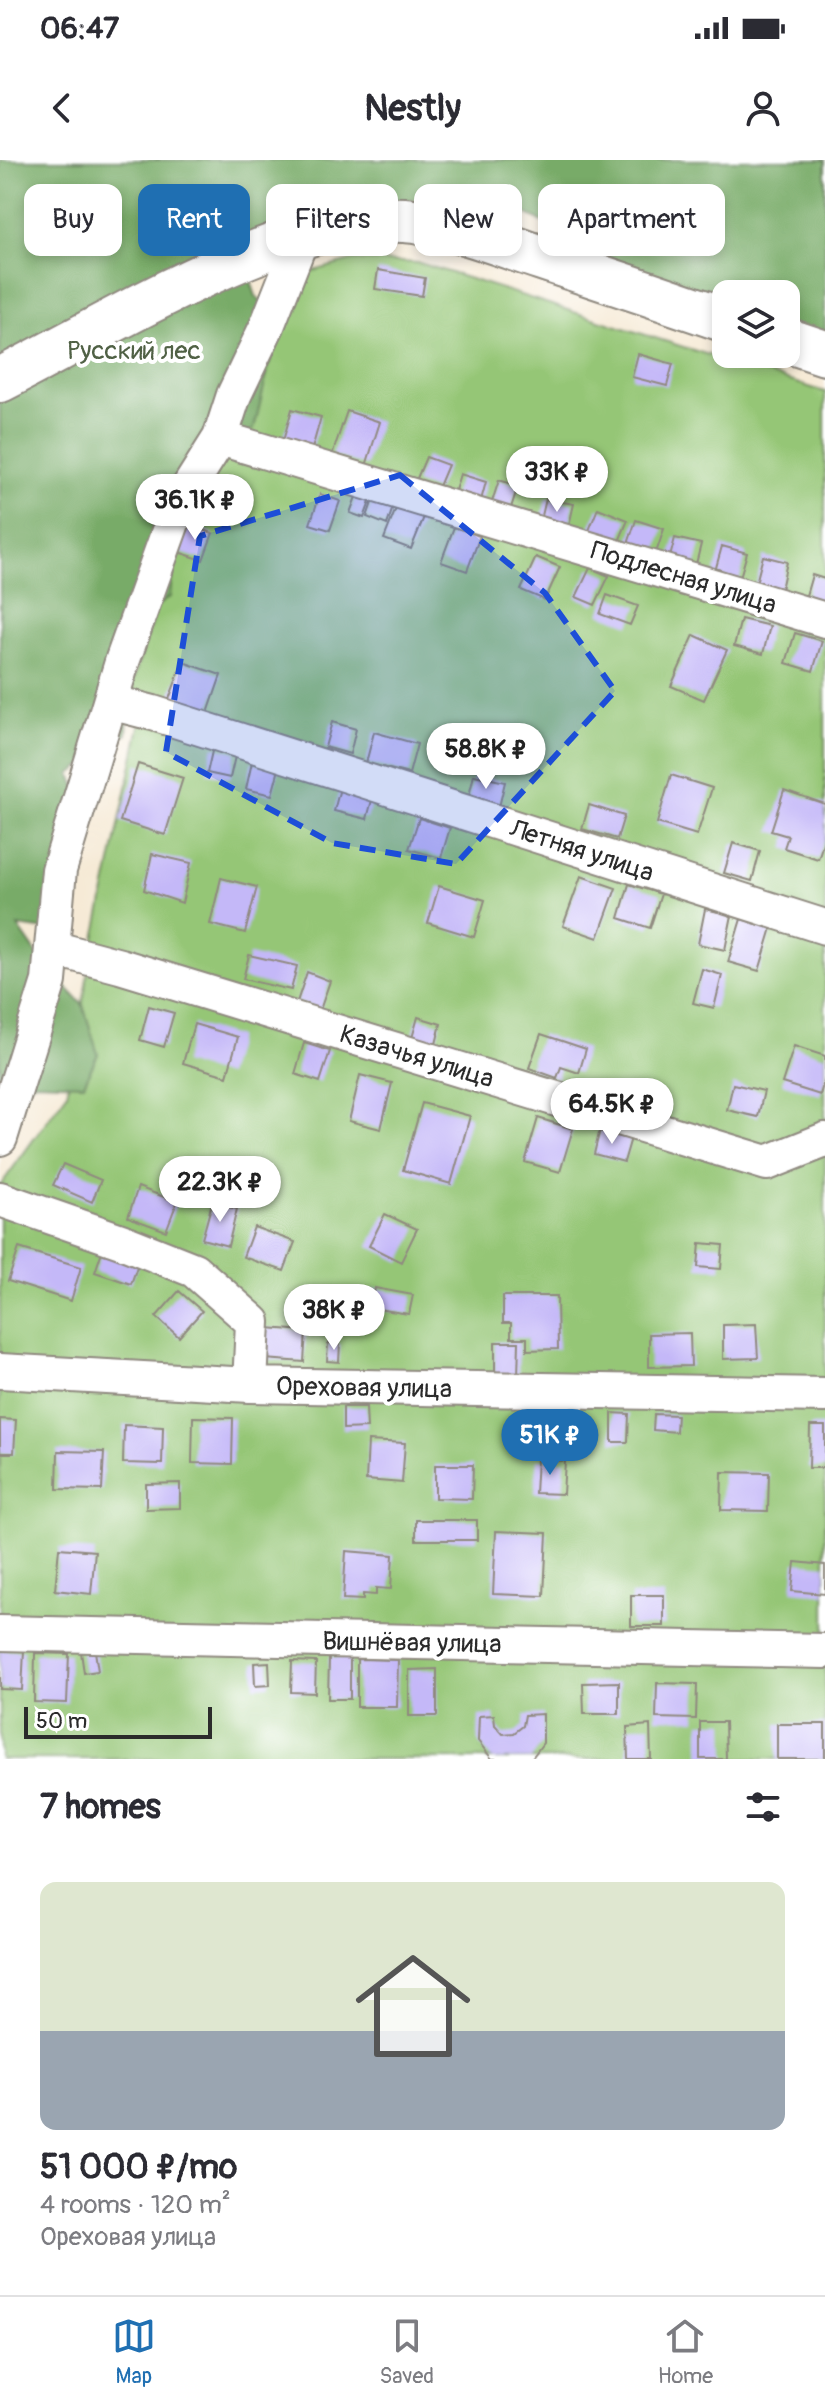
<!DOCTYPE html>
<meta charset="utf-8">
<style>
:root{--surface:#fff;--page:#f2f2f3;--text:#2b2b33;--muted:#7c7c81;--line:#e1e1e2;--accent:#1f6fb2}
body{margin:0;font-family:Pangolin,sans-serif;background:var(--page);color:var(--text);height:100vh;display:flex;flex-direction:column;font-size:30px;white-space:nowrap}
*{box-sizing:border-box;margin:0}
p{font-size:26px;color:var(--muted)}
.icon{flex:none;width:44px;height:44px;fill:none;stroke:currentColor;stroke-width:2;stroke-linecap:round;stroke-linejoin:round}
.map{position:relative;height:1599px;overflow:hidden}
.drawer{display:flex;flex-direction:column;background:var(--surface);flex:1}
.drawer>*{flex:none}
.top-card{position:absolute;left:24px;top:24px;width:778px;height:72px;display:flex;gap:16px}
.fabs{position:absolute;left:712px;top:120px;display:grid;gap:16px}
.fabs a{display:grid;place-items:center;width:88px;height:88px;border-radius:16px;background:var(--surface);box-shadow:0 4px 12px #0003;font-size:40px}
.scale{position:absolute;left:24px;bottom:20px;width:188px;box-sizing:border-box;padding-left:8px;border:4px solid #2b2b2b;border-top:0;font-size:22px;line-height:28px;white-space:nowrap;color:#2b2b2b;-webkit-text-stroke:6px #fff;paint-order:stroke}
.price{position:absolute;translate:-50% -68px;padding:0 18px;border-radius:28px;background:#fff;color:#222;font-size:26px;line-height:52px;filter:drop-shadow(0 2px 4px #0008)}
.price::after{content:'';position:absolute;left:50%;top:48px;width:24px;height:18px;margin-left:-12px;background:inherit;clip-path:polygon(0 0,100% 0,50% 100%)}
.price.on{background:var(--accent);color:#fff}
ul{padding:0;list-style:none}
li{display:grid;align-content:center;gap:16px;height:424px;padding:0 40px}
li span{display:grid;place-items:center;height:248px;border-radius:16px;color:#555}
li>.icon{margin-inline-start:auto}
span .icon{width:144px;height:144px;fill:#fffc;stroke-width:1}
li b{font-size:34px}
h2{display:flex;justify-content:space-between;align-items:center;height:96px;padding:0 40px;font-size:34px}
.pill{padding:0 28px;border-radius:16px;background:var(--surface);box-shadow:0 4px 12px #0003;font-size:28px;line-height:72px}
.pill.on{background:var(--accent);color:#fff}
.status{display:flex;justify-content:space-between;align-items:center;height:56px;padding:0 40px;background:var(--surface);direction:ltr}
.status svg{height:22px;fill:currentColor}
header{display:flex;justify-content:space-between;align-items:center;height:104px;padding:0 40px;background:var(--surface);font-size:36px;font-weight:700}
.tabs{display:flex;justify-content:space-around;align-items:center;height:112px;border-top:2px solid var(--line);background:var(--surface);font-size:22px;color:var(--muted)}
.tabs a{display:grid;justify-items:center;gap:4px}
.tabs .on{color:var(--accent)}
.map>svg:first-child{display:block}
.green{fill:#95c676;stroke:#607850;stroke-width:2}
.forest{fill:#78ab67;stroke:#526b49;stroke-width:2}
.building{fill:#c4b8f8}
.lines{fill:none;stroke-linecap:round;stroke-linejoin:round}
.minor-casing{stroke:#908a80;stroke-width:38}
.major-casing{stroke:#908a80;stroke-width:48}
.minor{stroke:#fff;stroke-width:34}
.major{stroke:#fff;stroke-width:44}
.marked{fill:#1d4ed8;fill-opacity:0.2;stroke:#1d4ed8;stroke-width:6;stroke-dasharray:16 10;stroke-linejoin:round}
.labels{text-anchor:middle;stroke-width:8;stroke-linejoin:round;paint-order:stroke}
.park-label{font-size:26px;fill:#506145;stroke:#fff}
.street-label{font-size:26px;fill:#2b2b2b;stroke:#fff}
</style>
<div class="status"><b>06:47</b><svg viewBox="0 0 49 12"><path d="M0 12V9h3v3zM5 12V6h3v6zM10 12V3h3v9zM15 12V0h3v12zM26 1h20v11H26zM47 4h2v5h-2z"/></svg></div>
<header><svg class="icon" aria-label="back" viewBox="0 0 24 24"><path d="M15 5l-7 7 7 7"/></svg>Nestly<svg class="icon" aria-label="person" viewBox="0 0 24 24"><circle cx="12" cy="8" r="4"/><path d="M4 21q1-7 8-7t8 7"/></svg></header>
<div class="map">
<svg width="825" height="1599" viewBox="0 0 825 1599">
<rect width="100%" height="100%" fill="#fff"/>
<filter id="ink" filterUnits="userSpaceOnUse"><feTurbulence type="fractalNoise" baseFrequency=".0125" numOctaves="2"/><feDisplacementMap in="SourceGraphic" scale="16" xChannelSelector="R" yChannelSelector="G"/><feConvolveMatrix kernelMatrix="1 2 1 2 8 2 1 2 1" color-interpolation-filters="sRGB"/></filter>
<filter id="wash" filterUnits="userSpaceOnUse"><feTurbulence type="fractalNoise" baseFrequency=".006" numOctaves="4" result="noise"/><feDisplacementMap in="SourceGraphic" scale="32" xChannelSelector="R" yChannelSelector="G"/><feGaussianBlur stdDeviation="1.8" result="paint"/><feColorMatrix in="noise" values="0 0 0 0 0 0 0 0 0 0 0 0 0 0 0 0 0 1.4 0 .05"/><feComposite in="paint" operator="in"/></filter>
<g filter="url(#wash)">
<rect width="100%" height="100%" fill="#f6ead6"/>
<path class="green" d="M354 100 420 103 825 232V1599H0V1026L67 933 89 807 141 561 132 524 210 280 276 121Z"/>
<path class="forest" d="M0 0H825V178L786 165V134H726V145L660 124 493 36 332 44 238 83 256 136 280 159 254 269 200 309 175 382 170 437 131 463 127 574 71 614 85 651 73 774 18 766 42 801 83 845 98 894 84 924 35 922 0 945Z"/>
<g id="blocks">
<path class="building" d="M378 110 425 118 422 136 375 129Z
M638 194 673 204 667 226 632 217Z
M292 249 321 257 312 289 283 281Z
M347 251 380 262 366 306 332 295Z
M426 297 448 305 437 331 415 323Z
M460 314 486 322 480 344 453 337Z
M499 320 518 326 510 351 491 345Z
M320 334 340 341 330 370 310 364Z
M357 334 371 339 364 358 350 353Z
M546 339 574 344 568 370 540 364Z
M373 340 393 347 387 365 367 357Z
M397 346 424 357 411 389 384 379Z
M598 348 628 360 618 384 588 373Z
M636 360 664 369 655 396 627 387Z
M187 365 213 373 203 400 178 392Z
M454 367 480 376 467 411 441 402Z
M675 378 701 384 695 408 669 401Z
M722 386 747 393 739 421 714 415Z
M763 396 787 402 780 434 755 427Z
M536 397 560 407 545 440 521 430Z
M590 408 609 416 595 445 576 437Z
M812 415 825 419V445L805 439Z
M607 435 638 446 630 465 600 454Z
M741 459 770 466 763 494 734 486Z
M795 473 822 481 813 511 786 503Z
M694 475 727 490 704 540 671 526Z
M183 502 221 515 207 556 168 542Z
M332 562 356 569 350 594 325 587Z
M374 572 417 584 409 614 366 603Z
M213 587 236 592 230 618 207 613Z
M252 602 279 609 272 635 246 629Z
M138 604 183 618 165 675 120 661Z
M474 615 505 622 499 647 468 640Z
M671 615 712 628 697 675 657 663Z
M340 628 373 636 367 659 334 651Z
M784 630 825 644V677L818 699 784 688 788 676 771 671Z
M589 645 624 656 617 679 582 669Z
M419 658 450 668 441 698 409 689Z
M733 683 760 691 752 721 724 713Z
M152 694 191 703 182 743 144 730Z
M581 716 616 728 598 778 563 766Z
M221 718 257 727 245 773 210 764Z
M629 724 661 734 650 768 619 758Z
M439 726 485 740 474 777 428 763Z
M705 749 732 755 725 790 698 784Z
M741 759 772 768 759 811 728 802Z
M249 795 297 806 291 830 243 819Z
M702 809 722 815 714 848 693 843Z
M307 812 330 821 320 850 297 842Z
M149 846 174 853 164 887 140 880Z
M418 857 441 864 436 884 412 878Z
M194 864 238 877 227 916 183 903Z
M541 874 586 889 579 913 561 907 557 918 529 908Z
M304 883 330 891 320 922 295 914Z
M794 886 825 896V918L820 935 782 923Z
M360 915 392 923 381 969 349 961Z
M733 924 764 931 758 957 727 950Z
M422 943 470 956 451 1024 403 1010Z
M538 958 573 969 560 1012 525 1002Z
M600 969 631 978 624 1002 594 994Z
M63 1004 101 1020 92 1042 53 1025Z
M138 1027 177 1042 166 1071 128 1057Z
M212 1043 237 1049 228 1086 202 1079Z
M385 1054 417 1069 401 1102 369 1086Z
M254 1067 295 1082 284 1111 243 1097Z
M700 1083 723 1085 721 1109 698 1107Z
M104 1085 140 1098 131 1124 95 1112Z
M19 1088 81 1107 71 1141 8 1121Z
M375 1128 413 1135 409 1154 371 1148Z
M179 1131 202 1151 179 1177 156 1157Z
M503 1136H557L558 1189 527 1190V1178H511V1163H503Z
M315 1154 342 1158 340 1173 313 1170Z
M756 1164 758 1198 723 1199V1165Z
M267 1168 306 1171 304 1202 265 1199Z
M690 1173 691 1206 649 1207V1174Z
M495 1182H519L518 1216 495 1215Z
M328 1183 340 1184 339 1202 327 1201Z
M343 1247H366L367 1268 343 1269Z
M612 1253 629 1254 628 1282H612Z
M654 1254 677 1255 676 1272 653 1270Z
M193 1257 233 1258 232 1304 192 1303Z
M0 1259 16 1260 14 1293H0Z
M124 1265 163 1267 162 1304 123 1303Z
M810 1266H825V1308H809Z
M368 1281 405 1283 402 1323 366 1320Z
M58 1291 104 1292 102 1330 57 1329Z
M537 1299 565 1301 563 1334 535 1333Z
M435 1305H473L472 1339 435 1338Z
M722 1312 769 1313 768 1351 721 1350Z
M180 1323V1348L146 1349V1324Z
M416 1360H477V1380H416Z
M496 1371 547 1373 544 1436 493 1434Z
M59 1388 95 1391 91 1434 55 1430Z
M346 1391 393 1395 391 1429 376 1428V1435L363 1434V1440L343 1439Z
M795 1402 825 1405V1434L792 1431Z
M631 1435H664V1466H631Z
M0 1490 24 1491 22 1530 0 1529Z
M95 1491 98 1511 84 1513 81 1492Z
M35 1493 69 1494 67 1543 34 1542Z
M329 1497H350V1539H328Z
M357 1499 398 1500 397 1547H357Z
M292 1501 316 1502 315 1533 291 1532Z
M269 1502 270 1525 255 1526 254 1503Z
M437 1509V1556H409V1510Z
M619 1522V1554H584L583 1523Z
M657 1523 697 1524 696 1559 656 1558Z
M543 1554V1583L531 1599H492L478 1581 479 1556 494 1555 495 1565 503 1574 514 1573 523 1566 525 1555Z
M700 1562H725L726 1599H700Z
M777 1564H825V1599H777Z
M650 1565 651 1599H628L627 1567Z"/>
</g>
</g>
<g filter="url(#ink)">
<use href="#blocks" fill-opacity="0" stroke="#908a80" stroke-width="2"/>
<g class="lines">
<g class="minor-casing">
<path id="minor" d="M220 278 825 460
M110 542 153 553 825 767
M52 788 120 806 767 1003 825 980
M0 978 49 821 59 710 123 499 179 343 220 278 234 235 267 166 302 77
M0 1039 121 1081 194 1110 253 1162 250 1225
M0 1211 250 1225 825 1235
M0 1473 825 1491"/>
</g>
<g class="major-casing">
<path id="major" d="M786 180 825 193
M0 220C104 168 299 46 414 61 458 67 500 84 542 98 603 118 665 139 726 160"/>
</g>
<use href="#minor" class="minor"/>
<use href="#major" class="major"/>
</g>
</g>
<path class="marked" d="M400 315 545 433 615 531 456 704 332 683 166 592 200 376Z"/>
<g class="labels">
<g class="park-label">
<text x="134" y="199">Русский лес</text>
</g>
<g class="street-label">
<text transform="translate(684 417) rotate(17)" y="9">Подлесная улица</text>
<text transform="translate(582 690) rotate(18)" y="9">Летняя улица</text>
<text transform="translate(417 896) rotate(17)" y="9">Казачья улица</text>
<text transform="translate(364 1227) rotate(1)" y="9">Ореховая улица</text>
<text transform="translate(412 1482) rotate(1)" y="9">Вишнёвая улица</text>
</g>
</g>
</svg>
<div class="fabs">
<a><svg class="icon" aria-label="layers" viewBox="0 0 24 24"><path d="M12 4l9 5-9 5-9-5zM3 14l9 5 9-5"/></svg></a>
</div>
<div class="scale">50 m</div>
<b class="price" style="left:557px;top:354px">33K ₽</b>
<b class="price" style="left:195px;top:382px">36.1K ₽</b>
<b class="price" style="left:486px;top:631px">58.8K ₽</b>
<b class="price" style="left:612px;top:986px">64.5K ₽</b>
<b class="price" style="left:220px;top:1064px">22.3K ₽</b>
<b class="price" style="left:334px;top:1192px">38K ₽</b>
<b class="price on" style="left:550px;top:1317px">51K ₽</b>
<div class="top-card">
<a class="pill">Buy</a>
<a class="pill on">Rent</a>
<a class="pill">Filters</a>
<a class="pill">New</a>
<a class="pill">Apartment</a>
</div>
</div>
<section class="drawer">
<h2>7 homes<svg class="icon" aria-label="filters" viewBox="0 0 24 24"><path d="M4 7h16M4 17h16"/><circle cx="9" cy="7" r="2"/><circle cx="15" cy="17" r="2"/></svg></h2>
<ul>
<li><span style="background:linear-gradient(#dfe7d0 60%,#9aa5b1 0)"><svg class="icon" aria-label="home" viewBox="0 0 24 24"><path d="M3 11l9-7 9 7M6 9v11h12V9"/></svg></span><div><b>51 000 ₽/mo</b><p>4 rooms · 120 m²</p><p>Ореховая улица</p></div></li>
</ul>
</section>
<nav class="tabs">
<a class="on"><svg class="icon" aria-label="map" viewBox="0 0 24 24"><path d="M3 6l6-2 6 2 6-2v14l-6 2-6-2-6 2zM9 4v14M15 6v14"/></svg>Map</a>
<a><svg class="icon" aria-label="saved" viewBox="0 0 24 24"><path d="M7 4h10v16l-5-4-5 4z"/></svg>Saved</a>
<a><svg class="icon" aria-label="home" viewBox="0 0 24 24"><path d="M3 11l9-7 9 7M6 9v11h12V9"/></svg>Home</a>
</nav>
